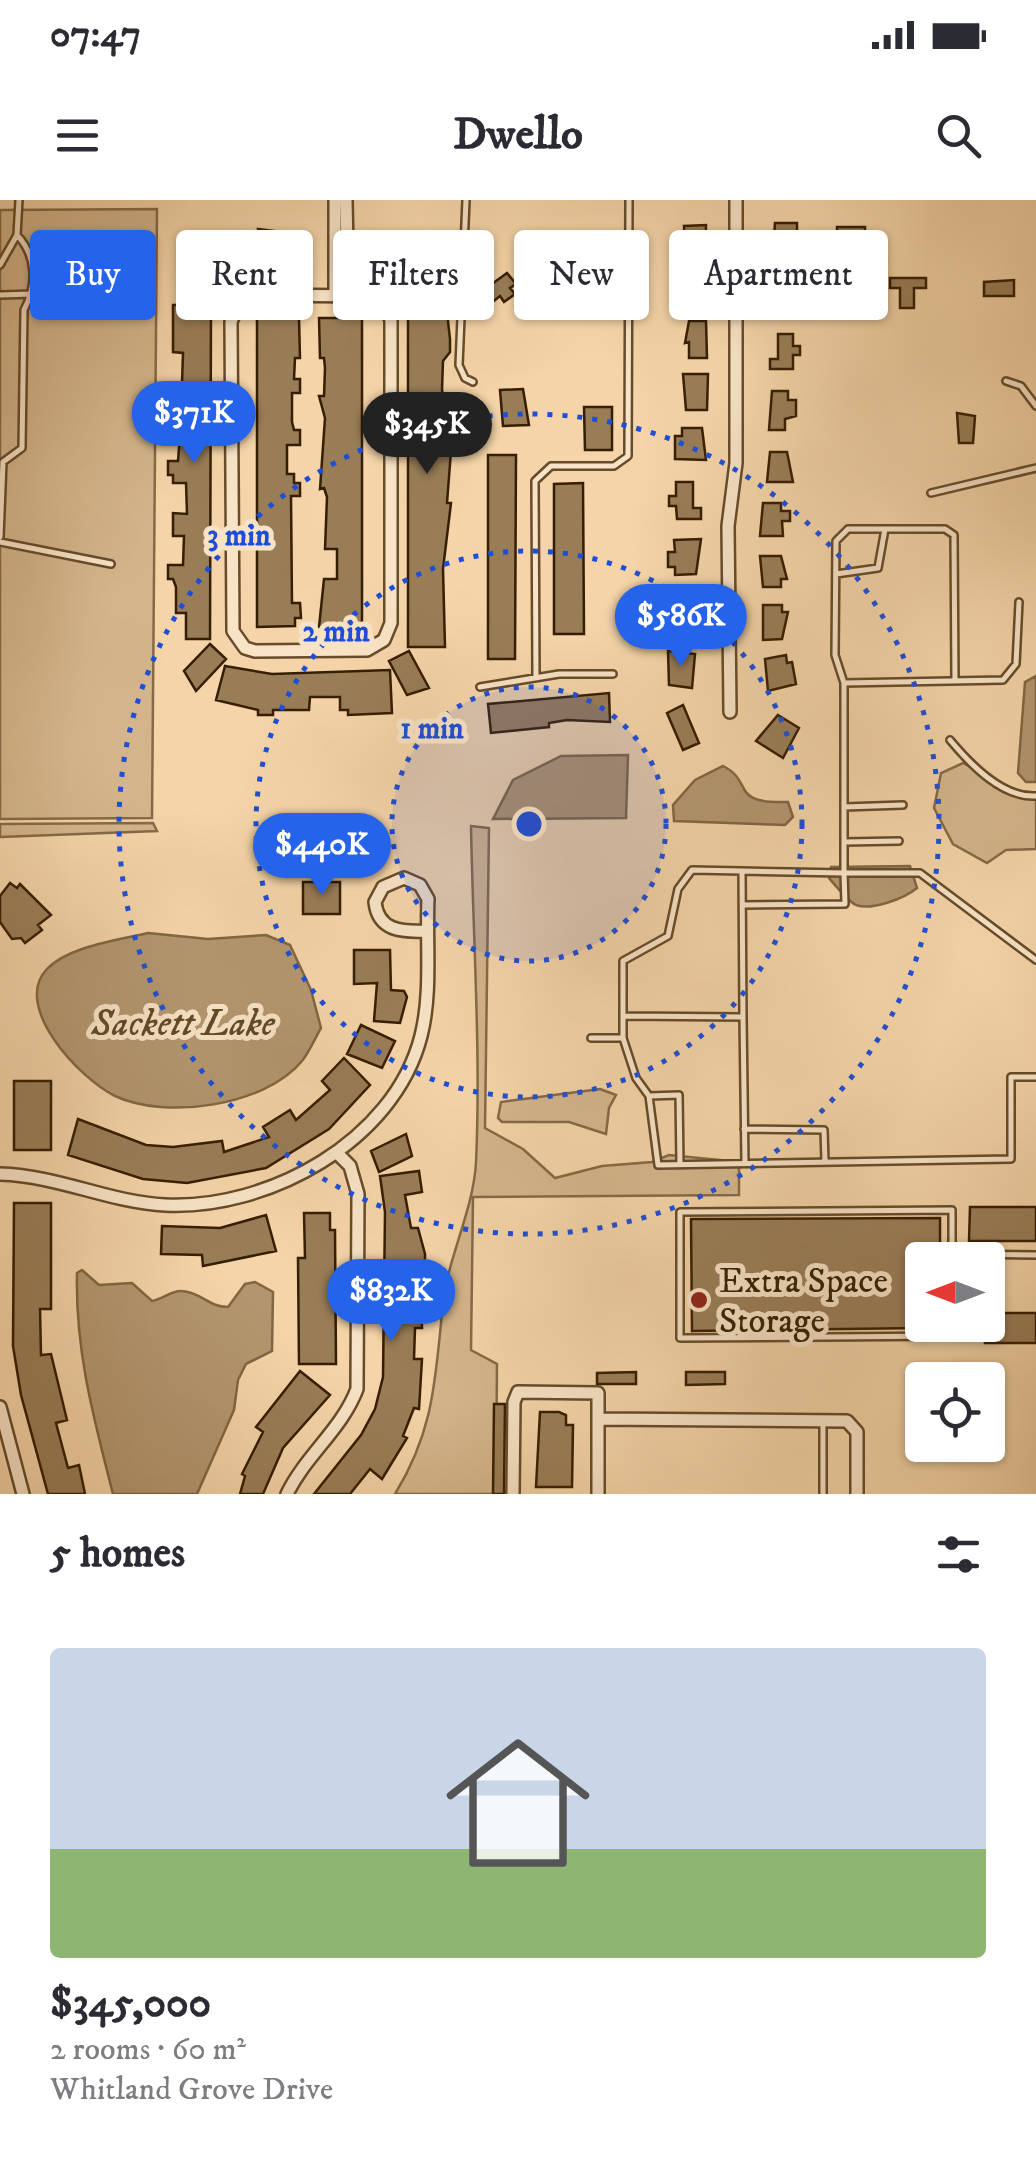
<!DOCTYPE html>
<meta charset="utf-8">
<style>
:root{--surface:#fff;--page:#f2f2f3;--text:#2b2b33;--muted:#7c7c81;--accent:#2563eb}
body{margin:0;font-family:"IM FELL DW Pica",serif;background:var(--page);color:var(--text);height:100vh;display:flex;flex-direction:column;font-size:38px;white-space:nowrap}
*{box-sizing:border-box;margin:0}
p{font-size:32px;color:var(--muted)}
.icon{flex:none;width:55px;height:55px;fill:none;stroke:currentColor;stroke-width:2;stroke-linecap:round;stroke-linejoin:round}
.map{position:relative;height:1294px;overflow:hidden}
.sheet{display:flex;flex-direction:column;background:var(--surface);flex:1}
.sheet>*{flex:none}
.banner{position:absolute;left:30px;top:30px;width:978px;height:90px;display:flex;gap:20px}
.needle{width:65px;rotate:270deg}
.controls{position:absolute;left:905px;top:1042px;display:grid;gap:20px}
.controls a{display:grid;place-items:center;width:100px;height:100px;border-radius:10px;background:var(--surface);box-shadow:0 2px 8px #0004;font-size:50px}
.price{position:absolute;translate:-50% -85px;padding:0 22px;border-radius:35px;background:var(--accent);color:#fff;font-size:32px;line-height:65px;filter:drop-shadow(0 2px 5px #0008)}
.price::after{content:'';position:absolute;left:50%;top:60px;width:30px;height:22px;margin-left:-15px;background:inherit;clip-path:polygon(0 0,100% 0,50% 100%)}
.price.current{background:#222;color:#fff}
ul{padding:0;list-style:none}
li{display:grid;align-content:center;gap:20px;height:530px;padding:0 50px}
li span{display:grid;place-items:center;height:310px;border-radius:10px;color:#555}
li>.icon{margin-inline-start:auto}
span .icon{width:180px;height:180px;fill:#fffc;stroke-width:1}
li b{font-size:42px}
h2{display:flex;justify-content:space-between;align-items:center;height:120px;padding:0 50px;font-size:42px}
.chip{padding:0 35px;border-radius:10px;background:var(--surface);box-shadow:0 2px 8px #0004;font-size:35px;line-height:90px}
.chip.current{background:var(--accent);color:#fff}
.status{display:flex;justify-content:space-between;align-items:center;height:70px;padding:0 50px;background:var(--surface);direction:ltr}
.status svg{height:28px;fill:currentColor}
header{display:flex;justify-content:space-between;align-items:center;height:130px;padding:0 50px;background:var(--surface);font-size:45px;font-weight:800}
.map>svg:first-child{display:block}
.green{fill:#d4b58b;stroke:#856a46;stroke-width:2.5}
.water{fill:#b3966f;stroke:#816643;stroke-width:2.5}
.building{fill:#997d57;stroke:#361e00;stroke-width:2.5}
.lines{fill:none;stroke-linecap:round;stroke-linejoin:round}
.lane-casing{stroke:#664c2a;stroke-width:10}
.street-casing{stroke:#664c2a;stroke-width:16}
.lane{stroke:#f8e3c6;stroke-width:5}
.street{stroke:#f8e3c6;stroke-width:11}
.ring{fill:none;stroke:#1d4ed8;stroke-width:5;stroke-dasharray:5 10}
.poi-dot{fill:#8f2418;stroke:#f8e3c6;stroke-width:4}
.labels{text-anchor:middle;stroke-width:10;stroke-linejoin:round;paint-order:stroke}
.poi-label{font-size:35px;fill:#361e00;stroke:#f8e3c6;text-anchor:start}
.water-label{font-size:38px;font-style:italic;fill:#624827;stroke:#f8e3c6}
.centre{fill:#1d4ed8;stroke:#f8e3c6;stroke-width:5}
.ring-label{font-size:30px;text-anchor:middle;font-weight:bold;fill:#1d4ed8;stroke:#f8e3c6;stroke-width:10;stroke-linejoin:round;paint-order:stroke}
</style>
<div class="status"><b>07:47</b><svg viewBox="0 0 49 12"><path d="M0 12V9h3v3zM5 12V6h3v6zM10 12V3h3v9zM15 12V0h3v12zM26 1h20v11H26zM47 4h2v5h-2z"/></svg></div>
<header><svg class="icon" aria-label="menu" viewBox="0 0 24 24"><path d="M4 6h16M4 12h16M4 18h16"/></svg>Dwello<svg class="icon" aria-label="search" viewBox="0 0 24 24"><circle cx="10" cy="10" r="6"/><path d="M15 15l6 6"/></svg></header>
<div class="map">
<svg width="1036" height="1294" viewBox="0 0 1036 1294">
<rect width="100%" height="100%" fill="#f4d4a8"/>
<filter id="stains"><feTurbulence type="fractalNoise" baseFrequency=".002" numOctaves="4"/><feColorMatrix values="0 0 0 0 .2 0 0 0 0 .09 0 0 0 0 .02 0 0 0 .5 -.17"/></filter>
<radialGradient id="worn" r=".72"><stop offset=".6" stop-color="#630" stop-opacity="0"/><stop offset="1" stop-color="#630" stop-opacity=".3"/></radialGradient>
<path class="green" d="M157 9 152 618 0 619V10Z
M963 563 1027 597 1036 595V649L1006 650 987 663 953 644 934 608 941 573Z
M153 623 157 631 0 637V624Z
M471 626 489 628 485 928 523 949 555 978 602 966 652 962 669 955 739 962V995L473 997 471 1150 497 1164 496 1294H395C435 1229 435 1178 443 1104 448 1057 473 1011 476 963 481 852 473 738 471 626Z
M600 889 616 895 609 908 606 934 569 922H502L498 918 501 902Z"/>
<path class="water" d="M1036 476V582H1026L1018 573 1025 482Z
M628 555 626 618 493 619 513 580 561 556Z
M723 566C755 582 728 604 788 602L793 617 785 625 674 621 673 605 695 580Z
M910 666 917 688C905 698 872 711 856 705 848 701 834 684 829 678L831 667Z
M148 733 208 739 266 735 290 745 311 790 321 828C315 838 310 851 302 861 265 906 166 920 115 896 80 879 11 806 47 769 69 746 119 740 148 733Z
M82 1070 99 1085 132 1083 152 1101C163 1099 172 1090 182 1091 201 1092 208 1107 228 1107L245 1084 255 1082 273 1092 272 1151 246 1164 238 1180 234 1210 197 1294H113C94 1219 75 1151 77 1073Z"/>
<path class="building" d="M775 23H797V45H792L791 59V106H769Z
M706 25 705 102H685V90H680V71H686L684 26Z
M837 27H865V40H851V47H842L837 42Z
M258 29 306 35V70L258 72Z
M224 36 226 42 238 37 252 72 231 80 215 40Z
M97 39V69L122 70V81L49 85 48 56 71 55V40Z
M403 39 422 50 401 86 382 75Z
M198 57 224 84 208 100 179 69Z
M437 73 446 92 410 108 401 88Z
M507 73 516 84 510 88 515 94 504 102 500 96 490 104 481 92Z
M890 78H926V88H914V108H900V88H890Z
M1014 80V96H984V82Z
M173 105H211L210 439H186V413H176V387L173 379H168V365H183L184 336H173V313L187 314 186 283H173V275H168V261H178L180 235 179 205H168V191H173L174 183H182L183 153 173 152Z
M408 112H447L450 139V152L443 161 442 190 451 230H446V251H451L447 303H451L443 369 445 447H408Z
M257 118H299L300 158H295L294 179H300V193H292V222L294 230H300V245H287V274H294V283H300V296H291L292 403H300L301 418H295V426L257 427Z
M319 118H362V426L319 427 324 379H337V349H325L327 297 324 288 320 289 325 218 319 196H324L325 168 324 158H320Z
M689 121H706L707 158H689V142L685 143Z
M778 134H793V146H800V155H793V169H770V159H778Z
M683 174H708L707 210H686Z
M523 189 529 225 503 226 500 190Z
M772 191H788V200H796V216L785 219V230H769Z
M584 207H612V250H585Z
M957 213 975 216 973 243H959Z
M682 228H702L706 260 675 259V236H682Z
M770 252H787L793 282H767Z
M488 255H516L515 459H488Z
M676 282H693V308H701V319H677L676 306H669V296H676Z
M583 283 584 434H554V284Z
M763 303H781V311H790V321H782L783 336H760Z
M701 339 696 374 675 375V367H668V352H675L674 340Z
M760 356H781L787 379H781V387H763Z
M669 397H696V428L669 429Z
M763 405H782V412H788L782 439 763 440Z
M210 444 226 459 196 491 184 471Z
M409 451 429 488 407 495 389 461Z
M668 451 695 454 692 488 669 485Z
M786 455 787 463 792 462 796 484 768 491 765 459Z
M225 466 272 474 390 470 392 513 348 515V510H340V497H310L309 510H273V515H258V510L216 500Z
M609 493 610 522 567 520 549 523V527L491 533 488 504Z
M683 505 699 543 683 550 667 513Z
M778 515 799 528 783 558 756 541Z
M303 682H340V714H303Z
M10 683 17 688 20 684 51 715 38 725 42 730 25 743 21 738 12 739 0 722V696Z
M354 750H390L391 790 404 791 407 797 400 823 374 821 377 783 354 784Z
M361 825 395 841 382 868 347 854Z
M344 858 370 885 329 929 266 968 187 983 143 979 68 955 78 919 146 945 173 947 222 941 224 952 269 937 263 927 290 910 296 920 330 890 322 881Z
M14 881H51V950H14Z
M406 934 412 956 379 972 371 951Z
M419 971 422 992 405 995 411 1028H418L425 1054V1076H420L422 1128H415L414 1159H422L419 1209 414 1208 403 1236 407 1238 382 1279 370 1269 350 1294H314L361 1235 375 1209 383 1177 385 1012 380 976Z
M14 1003H51V1109H40L41 1155 51 1154 67 1220 56 1223 68 1268 79 1265 85 1294H48L21 1195 13 1146Z
M970 1007H1036V1041H969Z
M304 1013H330V1030H335L336 1164H299L298 1058H305Z
M266 1015 276 1051 203 1066 202 1055 161 1054 162 1026 220 1028Z
M940 1018V1060H922V1128L692 1131 691 1019Z
M988 1113H1036V1143H985Z
M300 1171 330 1195 283 1248 263 1294H240L245 1276 242 1274 263 1232 256 1227Z
M636 1172V1184H597V1173Z
M686 1172H725V1184L686 1185Z
M494 1204H505L504 1294H493Z
M540 1212H559L566 1215V1225H573L572 1287H536Z"/>
<g class="lines">
<g class="lane-casing">
<path id="lane" d="M466 0 459 165 465 178 473 182
M0 65 17 35 19 0
M0 95 32 94
M1006 181 1021 186 1036 206
M931 293 1036 268
M0 337 3 262 22 248 24 110C37 85 37 56 17 35
M0 342 111 364
M836 374 878 368 885 329
M1019 402 1016 464 1003 480 844 483V673H920L1036 760
M536 478 535 281 551 266H614L628 256 629 0
M844 483 835 455 836 341 848 329H945L954 335 955 481
M480 487 559 474H613
M950 540C970 564 1002 598 1036 596
M844 607 903 605
M844 642 899 641
M742 671 844 673 845 704 743 705
M624 816 743 817 745 964
M743 817 742 671 692 670 678 689 668 736 623 761V838L636 878 649 896 658 965 1011 959V877H1036
M591 838H623
M649 896 679 895 680 965
M744 929 824 930 825 962
M952 1054 1036 1055
M952 1060V1010L680 1012V1138L952 1136V1125
M823 1294V1222"/>
</g>
<g class="street-casing">
<path id="street" d="M346 0 348 95
M252 95 370 96 383 103 391 120V423L384 440 367 450 255 451 245 448 233 431 231 122 238 105Z
M335 95V0
M730 512 728 326 736 263V0
M0 974C60 976 108 1002 165 1005 267 1010 394 942 421 836 432 793 426 744 428 699L420 685 404 678 383 687 375 702C378 731 402 732 426 731
M0 1207 23 1294
M598 1219 847 1221 857 1232V1294
M287 1294C306 1255 342 1229 357 1189L358 994 350 966 336 952
M513 1294 514 1202 518 1192 598 1193V1294"/>
</g>
<use href="#lane" class="lane"/>
<use href="#street" class="street"/>
</g>
<circle cx="529" cy="624" r="137" fill="#1d4ed8" fill-opacity=".12"/>
<g class="ring">
<circle cx="529" cy="624" r="137"/>
<circle cx="529" cy="624" r="273"/>
<circle cx="529" cy="624" r="410"/>
</g>
<circle class="poi-dot" cx="699" cy="1100" r="10"/>
<g class="labels">
<g class="poi-label">
<text x="719" y="1092">Extra Space<tspan x="719" dy="40">Storage</tspan></text>
</g>
<g class="water-label">
<text x="183" y="835">Sackett Lake</text>
</g>
</g>
<circle cx="529" cy="624" r="15" class="centre"/>
<g class="ring-label">
<text x="239" y="345">3 min</text>
<text x="336" y="441">2 min</text>
<text x="432" y="538">1 min</text>
</g>
<rect width="100%" height="100%" filter="url(#stains)"/>
<rect width="100%" height="100%" fill="url(#worn)"/>
</svg>
<div class="controls">
<a><svg class="needle" viewBox="-14 -14 28 28"><path d="M0-13l5 13h-10z" fill="#e53935"/><path d="M0 13l5-13h-10z" fill="#7c7c81"/></svg></a>
<a><svg class="icon" aria-label="locate" viewBox="0 0 24 24"><circle cx="12" cy="12" r="6"/><path d="M12 2v4M12 18v4M2 12h4M18 12h4"/></svg></a>
</div>
<b class="price" style="left:194px;top:266px">$371K</b>
<b class="price current" style="left:427px;top:277px">$345K</b>
<b class="price" style="left:681px;top:469px">$586K</b>
<b class="price" style="left:322px;top:698px">$440K</b>
<b class="price" style="left:391px;top:1144px">$832K</b>
<div class="banner">
<a class="chip current">Buy</a>
<a class="chip">Rent</a>
<a class="chip">Filters</a>
<a class="chip">New</a>
<a class="chip">Apartment</a>
</div>
</div>
<section class="sheet">
<h2>5 homes<svg class="icon" aria-label="filters" viewBox="0 0 24 24"><path d="M4 7h16M4 17h16"/><circle cx="9" cy="7" r="2"/><circle cx="15" cy="17" r="2"/></svg></h2>
<ul>
<li><span style="background:linear-gradient(#c9d6e8 65%,#8fb573 0)"><svg class="icon" aria-label="home" viewBox="0 0 24 24"><path d="M3 11l9-7 9 7M6 9v11h12V9"/></svg></span><div><b>$345,000</b><p>2 rooms · 60 m²</p><p>Whitland Grove Drive</p></div></li>
</ul>
</section>
